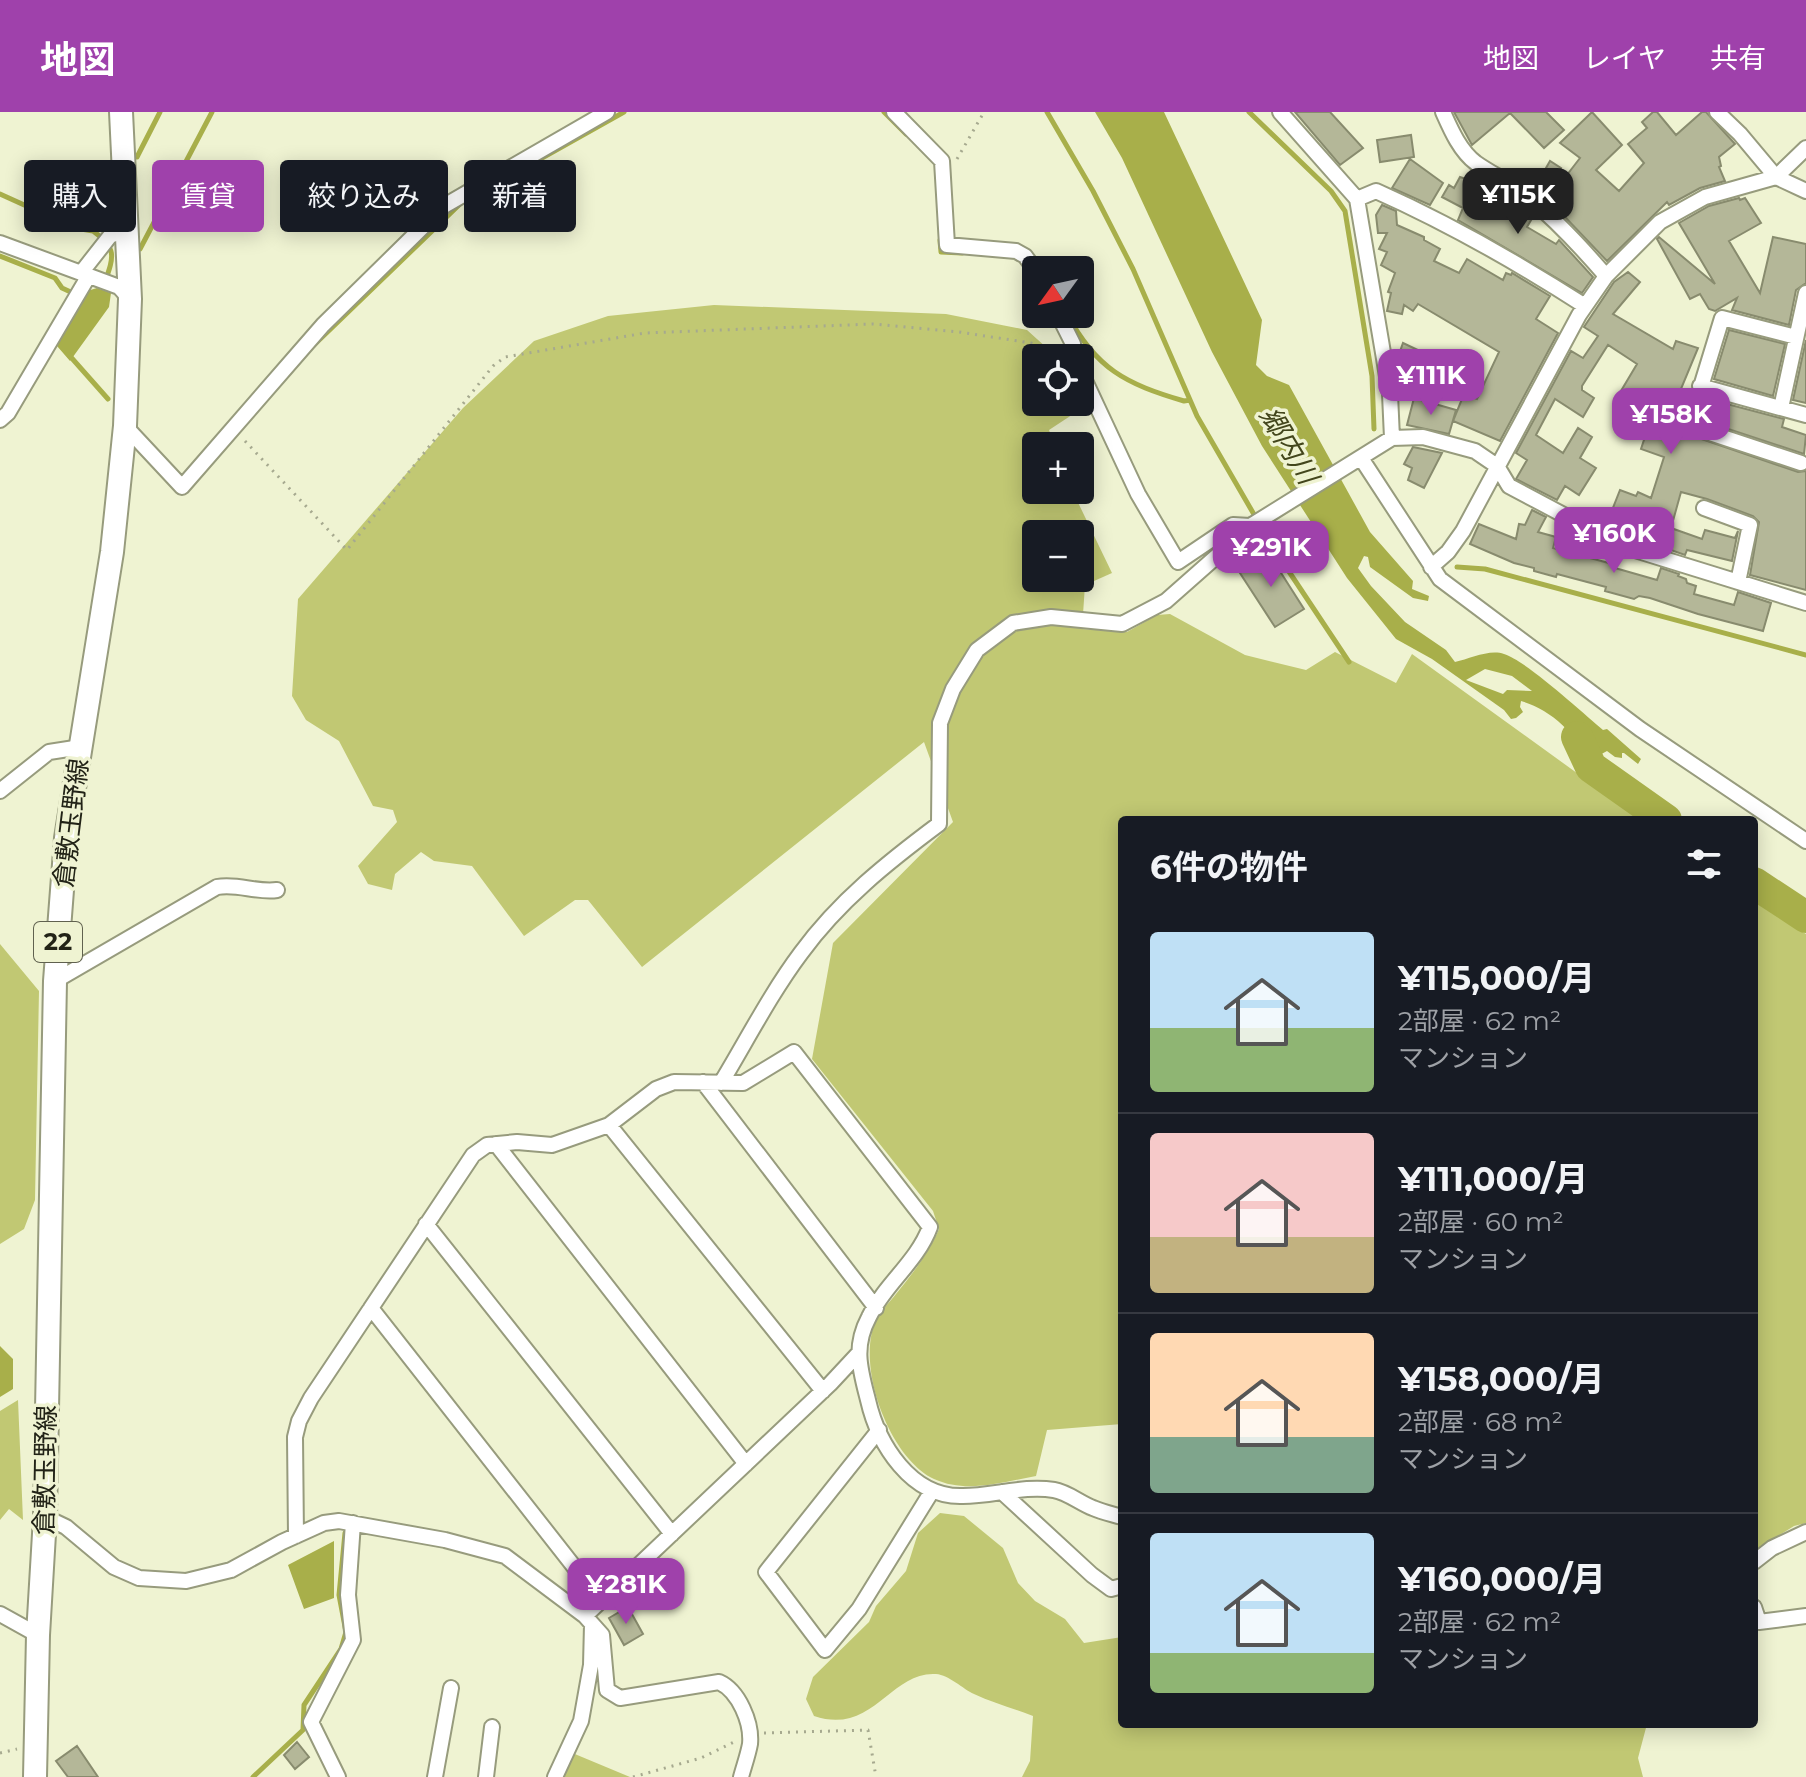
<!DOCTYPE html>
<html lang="ja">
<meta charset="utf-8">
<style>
:root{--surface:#171b24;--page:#20242c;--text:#f1f3f6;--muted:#9ea1a6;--line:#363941;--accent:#9f41ab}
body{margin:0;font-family:Montserrat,"Noto Sans JP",sans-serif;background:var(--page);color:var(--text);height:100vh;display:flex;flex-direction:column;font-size:30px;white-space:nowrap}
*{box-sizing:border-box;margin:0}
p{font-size:26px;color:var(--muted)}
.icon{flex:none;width:44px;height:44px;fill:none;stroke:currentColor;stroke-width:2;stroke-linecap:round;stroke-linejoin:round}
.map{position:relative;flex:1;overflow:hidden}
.sheet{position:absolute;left:1118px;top:704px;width:640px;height:912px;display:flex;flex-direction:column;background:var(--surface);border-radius:8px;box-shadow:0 4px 20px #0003}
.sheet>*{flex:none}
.top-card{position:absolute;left:24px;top:48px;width:760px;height:72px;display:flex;gap:16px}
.needle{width:52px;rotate:237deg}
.fabs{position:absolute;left:1022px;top:144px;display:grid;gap:16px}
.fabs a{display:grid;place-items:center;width:72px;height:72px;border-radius:8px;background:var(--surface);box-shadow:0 4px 20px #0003;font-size:40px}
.price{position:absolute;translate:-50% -68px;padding:0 18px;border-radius:16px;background:var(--accent);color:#fff;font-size:26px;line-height:52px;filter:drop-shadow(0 2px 4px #0008)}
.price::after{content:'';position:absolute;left:50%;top:48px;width:24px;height:18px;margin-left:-12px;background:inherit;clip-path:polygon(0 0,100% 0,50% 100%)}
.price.active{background:#222;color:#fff}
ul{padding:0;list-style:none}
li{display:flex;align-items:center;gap:24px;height:200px;padding:0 32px}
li+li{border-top:2px solid var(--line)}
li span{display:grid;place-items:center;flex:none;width:224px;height:160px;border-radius:8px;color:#555}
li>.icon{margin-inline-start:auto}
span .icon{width:96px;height:96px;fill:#fffc;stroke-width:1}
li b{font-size:34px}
h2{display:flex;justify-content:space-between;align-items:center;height:96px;padding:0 32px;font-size:34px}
.pill{padding:0 28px;border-radius:8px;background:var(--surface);box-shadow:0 4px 20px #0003;font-size:28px;line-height:72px}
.pill.active{background:var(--accent);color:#fff}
header{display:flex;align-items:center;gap:48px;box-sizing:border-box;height:112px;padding:0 40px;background:var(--accent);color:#fff}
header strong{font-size:38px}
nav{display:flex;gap:44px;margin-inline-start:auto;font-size:28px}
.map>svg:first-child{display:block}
.green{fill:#c1c873;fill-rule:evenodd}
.water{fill:#a8af4a;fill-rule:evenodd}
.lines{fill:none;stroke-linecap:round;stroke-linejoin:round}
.stream{stroke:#a8af4a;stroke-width:5}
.river{stroke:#a8af4a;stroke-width:32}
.building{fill:#b4b798;stroke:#888b6e;stroke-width:2}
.street-casing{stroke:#979b7d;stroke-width:18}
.primary-casing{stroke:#979b7d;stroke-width:26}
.path{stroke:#a6a98f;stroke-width:3;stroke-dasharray:2 6;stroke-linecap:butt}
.street{stroke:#fff;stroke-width:14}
.primary{stroke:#fff;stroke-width:22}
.labels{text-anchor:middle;stroke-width:7;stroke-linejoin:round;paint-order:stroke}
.shield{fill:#eff3d2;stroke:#60614f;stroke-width:2}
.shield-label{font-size:24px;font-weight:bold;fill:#222317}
.street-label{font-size:26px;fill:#222317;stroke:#eff3d2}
.water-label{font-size:28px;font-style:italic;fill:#43461c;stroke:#eff3d2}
</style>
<header>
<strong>地図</strong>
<nav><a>地図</a><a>レイヤ</a><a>共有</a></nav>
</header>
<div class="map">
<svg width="1806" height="1665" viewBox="0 0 1806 1665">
<rect width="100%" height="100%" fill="#eff3d2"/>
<path class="green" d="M714 193 946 202 1027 218 1058 246H1036V290H1080V286L1084 295 1049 318 1055 334H1036V378H1072L1112 461 1085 473 1082 517 1127 520 1157 503 1170 502 1245 543 1306 558 1335 540 1396 571 1412 542 1642 708H1122V1312L1047 1318 1036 1364C1002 1370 967 1382 934 1367 889 1346 854 1251 877 1206 881 1198 890 1190 896 1182 913 1161 928 1142 939 1117L933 1099 812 947 833 831 953 710 924 630 642 855 588 788H575L524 824 472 754 434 749 421 740 395 762 392 778 368 772 358 754 397 710 393 698 373 694 339 629 306 608 292 584 298 487 463 296 534 229 608 204ZM1036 422H1080V466H1036Z
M1754 789 1806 822V1411L1794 1414 1754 1439Z
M0 832 39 879 35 1088 24 1117 0 1132Z
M18 1288 23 1408 9 1397 0 1408V1299Z
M940 1401 964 1404 1003 1436 1018 1471 1035 1489 1065 1507 1084 1531 1122 1525V1612H1647L1638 1646 1643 1665H1022L1030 1649 1033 1604C1013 1596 993 1591 974 1582 963 1577 949 1563 936 1562 890 1559 873 1624 814 1604L806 1587 813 1565 869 1510 876 1494 906 1459 918 1421Z
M570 1640 630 1665H560Z"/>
<path class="water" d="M1095 0H1164L1262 208 1256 253 1267 264 1289 273 1370 420 1413 469 1412 477 1429 484 1428 489 1413 486 1370 455 1368 445 1364 444 1358 456 1371 474 1405 510 1446 538 1455 550C1470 547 1489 537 1504 542 1525 548 1583 601 1603 618L1607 617 1641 647 1638 652 1624 641H1622V646L1615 645 1607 639 1596 645 1599 662 1582 651C1582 622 1547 596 1521 589L1520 595 1523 600 1516 606 1511 607 1504 598 1432 547 1396 527 1347 466 1262 334 1212 240 1122 46ZM1485 557 1512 564 1532 579 1507 578 1503 582 1466 568Z
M97 176 111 181 109 195 70 249 57 234 87 179Z
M0 1234 13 1247V1277L0 1285Z
M334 1429V1486L304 1497 288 1453Z"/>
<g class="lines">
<path class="stream" d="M884 0 906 22
M1047 0 1093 79 1133 157 1197 304 1274 437 1349 550
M1249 0 1331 79 1345 99 1372 264 1374 317
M137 45 160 0
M0 82 75 116 93 119
M478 82 624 0
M940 128 941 140 962 141
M140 137 212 0
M0 144 55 166 62 176 75 182
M105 170C114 144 117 136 93 119L115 73
M1067 202C1096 257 1126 272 1184 289L1190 288
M314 233 459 93
M69 243 108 287
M1457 455 1485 457 1806 543
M253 1665 303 1618 304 1593 341 1537 346 1520 339 1483 345 1421"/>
<path class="river" d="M1577 625 1591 655 1666 708
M1754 771 1806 805"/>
</g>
<path class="building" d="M1295 0H1330L1363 36 1340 53Z
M1454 0H1546L1564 18 1544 36 1510 1 1472 33Z
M1592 0 1622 33 1596 58 1619 79 1644 51 1628 32 1647 16 1642 10 1653 0H1657L1676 23 1702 0H1706L1735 32 1719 45 1721 54 1719 55 1725 69 1700 76 1669 93 1667 90 1607 149 1566 106 1534 77 1550 49 1561 56 1556 64 1563 68 1580 46 1560 31Z
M1411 23 1414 45 1380 50 1377 28Z
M1410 47 1443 71 1430 93 1392 76Z
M1460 65 1478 71 1470 85 1508 105 1516 91 1534 103 1527 115 1556 132 1559 128 1593 165 1582 181 1458 108 1463 96 1442 85 1449 73 1454 76Z
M1739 86 1740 88 1745 86 1761 111 1729 129 1760 181 1773 125 1806 132V171L1796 178 1789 213 1732 198 1737 186 1715 199 1709 197 1700 182 1690 187 1657 127 1659 125 1715 172 1679 111 1709 94Z
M1382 93 1396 99 1397 113 1424 125V128L1440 137 1434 149 1459 161 1467 147 1503 168 1506 161 1511 163 1512 161 1550 184 1536 207 1558 221 1500 329 1453 309 1464 282 1477 287 1499 240 1418 192 1413 199 1404 193 1402 202 1387 199 1391 181 1388 180 1395 161 1381 153 1387 140 1379 137 1387 121H1378L1376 103Z
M1628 160 1640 170 1613 202 1673 237 1676 229 1698 236 1678 284H1680L1669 316 1798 360 1806 359V478L1750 463 1759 410 1753 404 1707 387 1681 380 1671 416 1702 427 1705 418 1735 426 1738 419 1732 449 1687 438 1685 443 1614 418 1616 415 1607 411 1620 378 1636 384 1638 380 1651 386 1664 345 1641 337 1652 304 1618 284 1637 252 1608 233 1582 274V278L1594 286 1583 305 1555 287 1536 323 1563 341 1578 316 1592 325 1580 346 1596 356 1579 383 1565 374 1557 388 1516 367 1527 348 1516 341 1571 239 1583 246 1598 224 1584 215 1614 170Z
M1729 218 1785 232 1773 284 1714 267Z
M1806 228V291L1793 288Z
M1403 231 1439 248 1428 277 1399 266 1405 251 1397 248Z
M1414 286 1456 298 1449 322 1407 313Z
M1708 287 1784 307 1782 315 1806 323 1804 342 1701 308Z
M1413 335 1442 341 1424 376 1408 368 1412 356 1404 352Z
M1532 398 1546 405 1538 420 1556 425 1553 436 1616 453 1615 456 1657 468 1661 456 1679 462 1678 464 1686 467 1687 471 1696 474 1694 482 1734 493 1738 480 1771 491 1763 519 1698 502 1650 486 1639 484 1634 487 1605 479 1606 475 1557 462 1556 465 1534 459V456L1514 451 1470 432 1479 412 1516 427 1519 412 1525 413Z
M1267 439 1304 497 1275 515 1238 458Z
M628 1495 643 1522 624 1533 609 1506Z
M297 1630 309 1645 295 1657 284 1643Z
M77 1634 98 1665H68L56 1649Z"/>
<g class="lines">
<g class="street-casing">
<path id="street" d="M894 0 942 49 947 133 1016 139 1025 144 1036 159
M1443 0C1451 18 1460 39 1476 51 1493 63 1512 71 1528 85 1557 109 1582 136 1606 164
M1717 0 1740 22 1776 65 1806 79
M1357 87 1376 79C1450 112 1518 151 1585 194
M0 131 119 175 130 187
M81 161 110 124 127 117
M1058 202 1073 232 1071 236 1075 246
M1796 225 1722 206 1689 314 1801 351
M1080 258 1138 382 1178 450 1233 413 1250 414
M1700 274 1806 303
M1781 296 1806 181
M0 308 8 301 88 165
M125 314 182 375 323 213 444 94 607 0
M1392 326 1423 325 1475 339 1497 354 1509 374 1622 434 1806 491
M1361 346 1440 467 1640 617 1806 729
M1704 396 1750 413 1738 470
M1431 455 1448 440 1463 419 1579 203 1606 164 1660 110 1705 85 1776 65 1806 36
M0 679 49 640 81 635
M55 869 217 775C238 771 256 781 277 778
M703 970 876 1196
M721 971C747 928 771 881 801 841 839 789 888 750 939 712L940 611 953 577 977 538 1013 511 1051 505 1122 512 1166 489 1252 413 1392 326 1390 282 1357 87 1280 0
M609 1013 823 1279
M496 1032 746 1352
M426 1112 672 1422
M371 1196 601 1489
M879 1318 766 1460 825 1538 859 1497 932 1379
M1002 1380 1092 1463 1111 1477 1122 1474
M45 1405 66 1415 114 1455 139 1466 186 1469 231 1458 282 1430 324 1411 339 1409 445 1428 505 1444 585 1504 602 1523 607 1578 620 1586 719 1570C739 1579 752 1611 750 1632 748 1643 744 1654 741 1665
M296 1424 295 1325 299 1309 311 1286 473 1043 487 1033 517 1030 552 1033 609 1013 656 977 674 970 743 971 794 940 930 1115C917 1150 885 1172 869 1205 853 1235 860 1257 868 1288 878 1332 911 1386 963 1384 993 1384 1024 1373 1054 1378 1067 1380 1080 1391 1093 1396 1102 1400 1112 1402 1122 1405
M1754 1450 1772 1436 1806 1420
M1754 1495 1759 1510 1806 1504
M0 1502 38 1523
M585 1504 830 1272 857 1243
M338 1665 311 1610 353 1528 348 1483 353 1411
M435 1665 451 1576
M486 1665 492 1615
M555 1665 581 1609 591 1553 592 1513"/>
</g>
<g class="primary-casing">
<path id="primary" d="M35 1665 38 1523 45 1405 55 869 66 726 112 440 125 314 130 187 121 0"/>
</g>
<path class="path" d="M957 47 984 0
M245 329 347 438 493 254 505 245 645 221 873 212 959 220 1031 231 1057 240
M764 1621 868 1618 876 1665
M0 1641 17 1637
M633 1665 701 1646 734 1630"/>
<use href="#street" class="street"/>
<use href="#primary" class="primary"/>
</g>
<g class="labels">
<rect class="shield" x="34" y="810" width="48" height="40" rx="6"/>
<g class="shield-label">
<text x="58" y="838">22</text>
</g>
<g class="street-label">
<text transform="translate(71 711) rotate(-83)" y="9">倉敷玉野線</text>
<text transform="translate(45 1358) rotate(-89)" y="9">倉敷玉野線</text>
</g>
<g class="water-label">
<text transform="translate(1289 333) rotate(59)" y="10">郷内川</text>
</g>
</g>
</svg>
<div class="fabs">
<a><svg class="needle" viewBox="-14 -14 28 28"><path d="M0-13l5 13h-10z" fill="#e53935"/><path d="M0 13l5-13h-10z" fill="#9ea1a6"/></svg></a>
<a><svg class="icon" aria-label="locate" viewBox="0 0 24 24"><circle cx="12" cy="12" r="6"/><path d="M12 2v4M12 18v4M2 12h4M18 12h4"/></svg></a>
<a>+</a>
<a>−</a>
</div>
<b class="price active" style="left:1518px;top:124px">¥115K</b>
<b class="price" style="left:1431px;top:305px">¥111K</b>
<b class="price" style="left:1671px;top:344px">¥158K</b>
<b class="price" style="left:1614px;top:463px">¥160K</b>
<b class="price" style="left:1271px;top:477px">¥291K</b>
<b class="price" style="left:626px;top:1514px">¥281K</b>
<div class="top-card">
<a class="pill">購入</a>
<a class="pill active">賃貸</a>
<a class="pill">絞り込み</a>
<a class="pill">新着</a>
</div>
<section class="sheet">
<h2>6件の物件<svg class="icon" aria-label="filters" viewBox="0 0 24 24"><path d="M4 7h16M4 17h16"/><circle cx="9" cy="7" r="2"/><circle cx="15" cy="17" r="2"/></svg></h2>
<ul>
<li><span style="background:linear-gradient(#bfe0f5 60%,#8fb573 0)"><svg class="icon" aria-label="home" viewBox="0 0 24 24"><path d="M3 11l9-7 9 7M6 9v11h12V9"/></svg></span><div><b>¥115,000/月</b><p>2部屋 · 62 m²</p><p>マンション</p></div></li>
<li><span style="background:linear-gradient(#f6c9c9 65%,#c2b280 0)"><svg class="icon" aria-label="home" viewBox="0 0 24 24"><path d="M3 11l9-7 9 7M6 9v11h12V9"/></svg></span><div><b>¥111,000/月</b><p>2部屋 · 60 m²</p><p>マンション</p></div></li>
<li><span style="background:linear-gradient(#ffd9b3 65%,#7fa58c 0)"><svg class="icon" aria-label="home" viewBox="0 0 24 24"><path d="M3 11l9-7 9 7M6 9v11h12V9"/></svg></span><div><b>¥158,000/月</b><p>2部屋 · 68 m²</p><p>マンション</p></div></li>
<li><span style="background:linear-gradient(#bfe0f5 75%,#8fb573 0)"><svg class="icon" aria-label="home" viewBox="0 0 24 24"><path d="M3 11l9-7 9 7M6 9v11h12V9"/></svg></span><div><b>¥160,000/月</b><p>2部屋 · 62 m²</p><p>マンション</p></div></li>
</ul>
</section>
</div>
